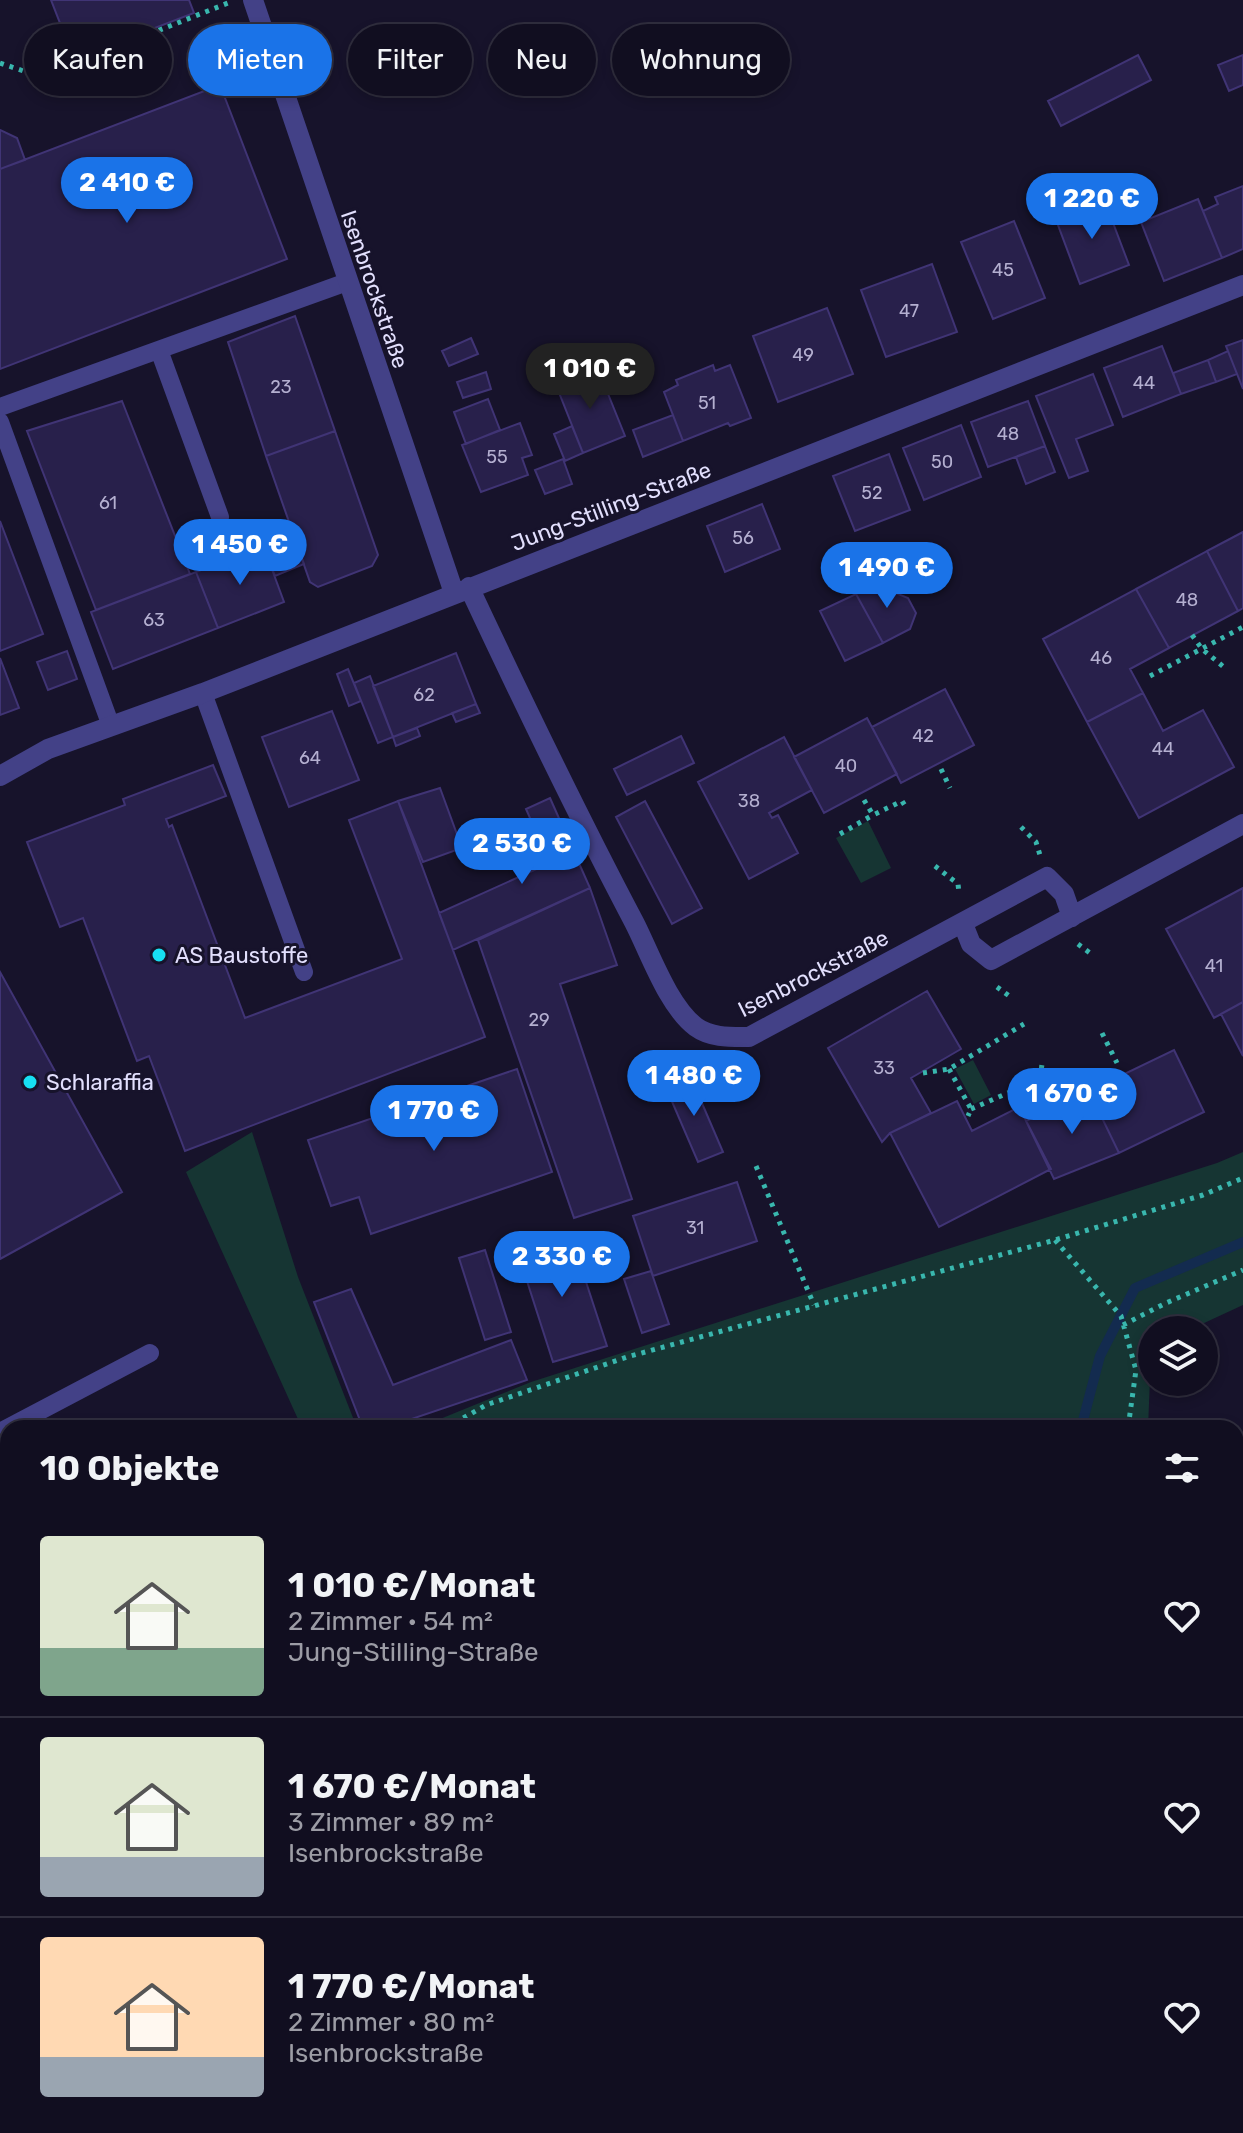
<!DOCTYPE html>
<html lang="de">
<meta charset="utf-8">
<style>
:root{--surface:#110e20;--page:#1e1c2d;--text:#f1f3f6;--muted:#9c9ca5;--line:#302e3e;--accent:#1a73e8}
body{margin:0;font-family:Rubik,sans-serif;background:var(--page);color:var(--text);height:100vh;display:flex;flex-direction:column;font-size:30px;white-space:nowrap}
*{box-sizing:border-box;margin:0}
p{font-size:26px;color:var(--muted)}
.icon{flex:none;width:44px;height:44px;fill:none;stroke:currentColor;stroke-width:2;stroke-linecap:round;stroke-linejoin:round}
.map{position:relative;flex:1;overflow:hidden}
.details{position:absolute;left:0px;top:1420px;width:1244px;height:714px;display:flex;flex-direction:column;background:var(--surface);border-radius:24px 24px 0 0;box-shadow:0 4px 12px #0003,0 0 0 2px var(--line)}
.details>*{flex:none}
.hud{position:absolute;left:24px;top:24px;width:800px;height:72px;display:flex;gap:16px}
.buttons{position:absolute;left:1138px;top:1316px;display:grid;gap:16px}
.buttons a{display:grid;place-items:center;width:80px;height:80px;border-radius:50%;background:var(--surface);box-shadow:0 4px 12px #0003,0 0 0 2px var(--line);font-size:40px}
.price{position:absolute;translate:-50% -68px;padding:0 18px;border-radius:28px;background:var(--accent);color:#fff;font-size:26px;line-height:52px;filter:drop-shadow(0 2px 4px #0008)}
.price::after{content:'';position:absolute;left:50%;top:48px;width:24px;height:18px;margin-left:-12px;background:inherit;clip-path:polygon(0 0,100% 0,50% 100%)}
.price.active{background:#222;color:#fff}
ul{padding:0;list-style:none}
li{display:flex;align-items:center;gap:24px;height:200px;padding:0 40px}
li+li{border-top:2px solid var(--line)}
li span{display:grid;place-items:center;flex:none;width:224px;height:160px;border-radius:8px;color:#555}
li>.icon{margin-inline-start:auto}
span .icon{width:96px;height:96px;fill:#fffc;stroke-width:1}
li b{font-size:34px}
h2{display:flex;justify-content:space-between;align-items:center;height:96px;padding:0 40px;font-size:34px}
.pill{padding:0 28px;border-radius:36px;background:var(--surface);box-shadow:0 4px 12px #0003,0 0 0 2px var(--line);font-size:28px;line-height:72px}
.pill.active{background:var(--accent);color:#fff}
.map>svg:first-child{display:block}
.green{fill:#163533}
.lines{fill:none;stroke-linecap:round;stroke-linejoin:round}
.stream{stroke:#132b4f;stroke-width:10}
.building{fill:#28204b;stroke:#403475;stroke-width:2}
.path{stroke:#39b7ae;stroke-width:5;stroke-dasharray:4 6;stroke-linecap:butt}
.service{stroke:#434187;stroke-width:18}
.minor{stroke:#434187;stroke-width:20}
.poi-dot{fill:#17dff2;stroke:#17132b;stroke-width:3}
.labels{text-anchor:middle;stroke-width:6;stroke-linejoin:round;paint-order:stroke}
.number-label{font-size:18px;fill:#b4afd0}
.street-label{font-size:22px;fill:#e2dffd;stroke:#17132b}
.poi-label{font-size:22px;fill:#e2dffd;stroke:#17132b;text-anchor:start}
</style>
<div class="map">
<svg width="1243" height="2133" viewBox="0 0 1243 2133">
<rect width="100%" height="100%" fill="#17132b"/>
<path class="green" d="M868 821 891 868 861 883 836 838Z
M973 1060 991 1095 974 1104 955 1069Z
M252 1132 298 1277 357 1428H302L186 1172Z
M1243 1152V1305L1189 1330H1152L1148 1428H418L531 1382 1217 1163Z
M8 1783V1958L0 1946V1788Z
M149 2126H1232L1226 2133H153Z"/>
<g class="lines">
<path class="stream" d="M1081 1428 1100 1356 1135 1288 1243 1242
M1124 2133 1126 2126"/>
</g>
<path class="building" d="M51 0H189L194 13 74 59Z
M1138 55 1151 80 1061 126 1048 101Z
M1243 55V85L1229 91 1218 65Z
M220 85 287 259 0 369V169Z
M0 130 17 138 25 160 0 169Z
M1243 186V249L1222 258 1203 211 1218 204 1215 197Z
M1104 199 1129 265 1080 284 1055 217Z
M1198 199 1222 258 1164 281 1141 222Z
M1014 221 1045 298 993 319 961 242Z
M932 264 957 332 886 357 861 290Z
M827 308 853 374 778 402 753 336Z
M295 316 335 431 266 456 228 342Z
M471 338 478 354 449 366 442 351Z
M1243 340V389L1226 346Z
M1162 346 1181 394 1123 417 1104 368Z
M1228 351 1237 374 1216 382 1208 360Z
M1208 360 1216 382 1181 394 1173 373Z
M713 365 715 371 730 365 751 418 730 426 728 423 683 441 664 392 678 385 676 380Z
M598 369 625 436 583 453 556 385Z
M486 372 491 389 463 398 457 382Z
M1093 374 1113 425 1076 439 1088 471 1069 478 1036 396Z
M488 399 500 430 466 444 454 412Z
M122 401 190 574 96 610 27 431Z
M1028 401 1045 446 988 467 971 422Z
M673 415 683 441 643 457 633 430Z
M520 423 532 455 522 458 528 475 481 492 462 445Z
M961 425 981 477 924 500 903 448Z
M572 426 583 453 565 461 554 434Z
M335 431 378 555 372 566 318 587 310 582 266 456Z
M1045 446 1055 472 1026 484 1016 457Z
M889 454 910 510 855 531 833 476Z
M563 459 572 484 545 494 535 470Z
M762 504 780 549 725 572 707 526Z
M0 521 43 634 0 651Z
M1243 532V608L1238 611 1207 551Z
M293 533 304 564 275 576 263 545Z
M263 545 284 602 218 628 196 572Z
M1207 551 1238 611 1169 648 1136 589Z
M196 572 218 628 113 669 91 612Z
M887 579 893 592 908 598 916 613 910 629 883 643 856 594Z
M1136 589 1169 648 1130 669 1143 693 1087 722 1043 639Z
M856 594 883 643 845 661 820 611Z
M67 651 77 679 48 690 37 662Z
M456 653 476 704 393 737 373 686Z
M0 658 19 708 0 715Z
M348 669 361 701 349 706 337 674Z
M370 676 393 737 378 743 354 683Z
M945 689 974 745 901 783 872 727Z
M1143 693 1163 731 1203 710 1234 767 1139 818 1087 722Z
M476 704 480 713 456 722 452 713Z
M332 711 359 780 289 807 262 737Z
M867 718 897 774 824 813 794 757Z
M417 728 420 736 396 746 393 737Z
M681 736 694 763 627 795 614 769Z
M784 737 812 790 769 813 772 818 778 815 798 853 749 879 698 782Z
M213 765 226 796 166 819 169 827 172 825 245 1018 402 959 349 820 398 801 485 1037 185 1151 149 1056 137 1061 83 918 60 927 27 842 125 805 123 799Z
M440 788 462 848 423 862 398 801Z
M550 798 590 888 453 950 439 913 550 863 526 809Z
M645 801 702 908 672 924 616 817Z
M590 888 617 965 560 984 632 1199 574 1218 478 940Z
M1243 888V1002L1214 1018 1166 929Z
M0 972 122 1192 0 1259Z
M927 991 961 1049 911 1078 931 1113 890 1133 882 1142 828 1048Z
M1243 1002V1056L1221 1014Z
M1174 1050 1204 1112 1119 1153 1089 1091Z
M517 1069 552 1172 371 1234 359 1197 331 1206 308 1140Z
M689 1073 723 1152 698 1162 664 1083Z
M1089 1091 1119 1153 1054 1179 1026 1121Z
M957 1101 972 1131 1019 1107 1051 1169 939 1227 890 1133Z
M737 1182 757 1241 653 1276 633 1216Z
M571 1236 607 1346 553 1362 518 1253Z
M485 1250 511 1332 485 1340 459 1258Z
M651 1271 669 1324 642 1333 624 1279Z
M351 1289 393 1385 511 1340 527 1380 385 1428H363L314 1302Z"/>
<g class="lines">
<path class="path" d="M0 63 41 77 228 3
M1192 635 1202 649 1225 668
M1150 676 1243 627
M941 769 950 788
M864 800 873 815 902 801 907 809
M1021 827 1036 842 1040 855
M840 834 873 815
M935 866 958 884 959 893
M1078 944 1090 953
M997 987 1012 998
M1102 1033 1117 1063
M949 1069 971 1109 968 1116
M923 1073 949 1069 1024 1024
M1040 1079 1042 1064
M971 1109 1040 1079 1044 1097
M756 1166 814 1305
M1055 1240 1121 1316 1136 1370 1128 1428
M1123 1325 1166 1303 1243 1270
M446 1428 486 1405 627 1357 1055 1240 1203 1195 1243 1178
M1236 2096 1243 2089
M774 2126 776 2133
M1164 2133 1168 2126
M1203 2133 1209 2126"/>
<path class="service" d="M159 350 220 517
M0 407 347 282
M0 422 111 726
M203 693 304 972
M0 1432 150 1353
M0 1481 8 1497"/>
<path class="minor" d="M253 0 454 593
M469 587C522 700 576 812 634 922 650 953 668 1006 696 1027 711 1038 731 1037 749 1037L1047 877 1064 894 1072 917
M0 776 48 749 203 693 1243 285
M963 924 971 944 991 960 1243 824"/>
</g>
<g class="poi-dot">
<circle cx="159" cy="955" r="8"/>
<circle cx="30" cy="1082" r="8"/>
</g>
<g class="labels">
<g class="number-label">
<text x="1003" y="276">45</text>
<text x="909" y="317">47</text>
<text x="803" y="361">49</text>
<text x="1144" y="389">44</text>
<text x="281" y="393">23</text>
<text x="707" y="409">51</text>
<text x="1008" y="440">48</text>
<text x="497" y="463">55</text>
<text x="942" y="468">50</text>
<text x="872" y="499">52</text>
<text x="108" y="509">61</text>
<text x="743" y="544">56</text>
<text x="1187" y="606">48</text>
<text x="154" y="626">63</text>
<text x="1101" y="664">46</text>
<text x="424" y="701">62</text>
<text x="923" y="742">42</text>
<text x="1163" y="755">44</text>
<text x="310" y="764">64</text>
<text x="846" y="772">40</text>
<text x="749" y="807">38</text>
<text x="1214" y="972">41</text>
<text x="539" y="1026">29</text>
<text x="884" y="1074">33</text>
<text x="695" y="1234">31</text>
</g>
<g class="street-label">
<text transform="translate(375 289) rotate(71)" y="8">Isenbrockstraße</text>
<text transform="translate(611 506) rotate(-21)" y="8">Jung-Stilling-Straße</text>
<text transform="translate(813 973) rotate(-27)" y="8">Isenbrockstraße</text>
</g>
<g class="poi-label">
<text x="175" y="963">AS Baustoffe</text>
<text x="46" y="1090">Schlaraffia</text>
</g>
</g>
</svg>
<div class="buttons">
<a><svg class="icon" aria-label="layers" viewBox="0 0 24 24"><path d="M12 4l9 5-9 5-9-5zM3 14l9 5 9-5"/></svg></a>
</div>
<b class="price" style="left:127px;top:225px">2 410 €</b>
<b class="price" style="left:1092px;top:241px">1 220 €</b>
<b class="price active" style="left:590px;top:411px">1 010 €</b>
<b class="price" style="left:240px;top:587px">1 450 €</b>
<b class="price" style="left:887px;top:610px">1 490 €</b>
<b class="price" style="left:522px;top:886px">2 530 €</b>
<b class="price" style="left:694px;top:1118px">1 480 €</b>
<b class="price" style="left:1072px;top:1136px">1 670 €</b>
<b class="price" style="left:434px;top:1153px">1 770 €</b>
<b class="price" style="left:562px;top:1299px">2 330 €</b>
<div class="hud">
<a class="pill">Kaufen</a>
<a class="pill active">Mieten</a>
<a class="pill">Filter</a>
<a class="pill">Neu</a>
<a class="pill">Wohnung</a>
</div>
<section class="details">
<h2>10 Objekte<svg class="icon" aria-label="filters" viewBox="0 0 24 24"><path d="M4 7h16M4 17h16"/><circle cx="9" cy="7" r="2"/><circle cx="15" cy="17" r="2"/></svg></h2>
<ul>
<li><span style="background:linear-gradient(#dfe7d0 70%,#7fa58c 0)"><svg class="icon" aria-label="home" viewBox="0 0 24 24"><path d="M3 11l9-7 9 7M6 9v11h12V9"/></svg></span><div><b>1 010 €/Monat</b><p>2 Zimmer · 54 m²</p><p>Jung-Stilling-Straße</p></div><svg class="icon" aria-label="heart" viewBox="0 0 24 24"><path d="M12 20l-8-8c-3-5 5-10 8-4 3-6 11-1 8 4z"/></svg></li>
<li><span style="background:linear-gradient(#dfe7d0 75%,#9aa5b1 0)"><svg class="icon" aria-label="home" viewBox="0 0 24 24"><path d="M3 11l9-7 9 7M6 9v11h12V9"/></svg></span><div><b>1 670 €/Monat</b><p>3 Zimmer · 89 m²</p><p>Isenbrockstraße</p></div><svg class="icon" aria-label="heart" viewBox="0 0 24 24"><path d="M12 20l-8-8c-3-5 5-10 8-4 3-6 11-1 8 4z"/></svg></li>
<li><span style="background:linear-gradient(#ffd9b3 75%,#9aa5b1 0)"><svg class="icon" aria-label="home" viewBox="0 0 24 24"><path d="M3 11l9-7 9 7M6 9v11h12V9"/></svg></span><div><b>1 770 €/Monat</b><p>2 Zimmer · 80 m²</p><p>Isenbrockstraße</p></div><svg class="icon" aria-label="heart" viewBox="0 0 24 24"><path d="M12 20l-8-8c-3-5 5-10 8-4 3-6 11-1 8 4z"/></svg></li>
</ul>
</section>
</div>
